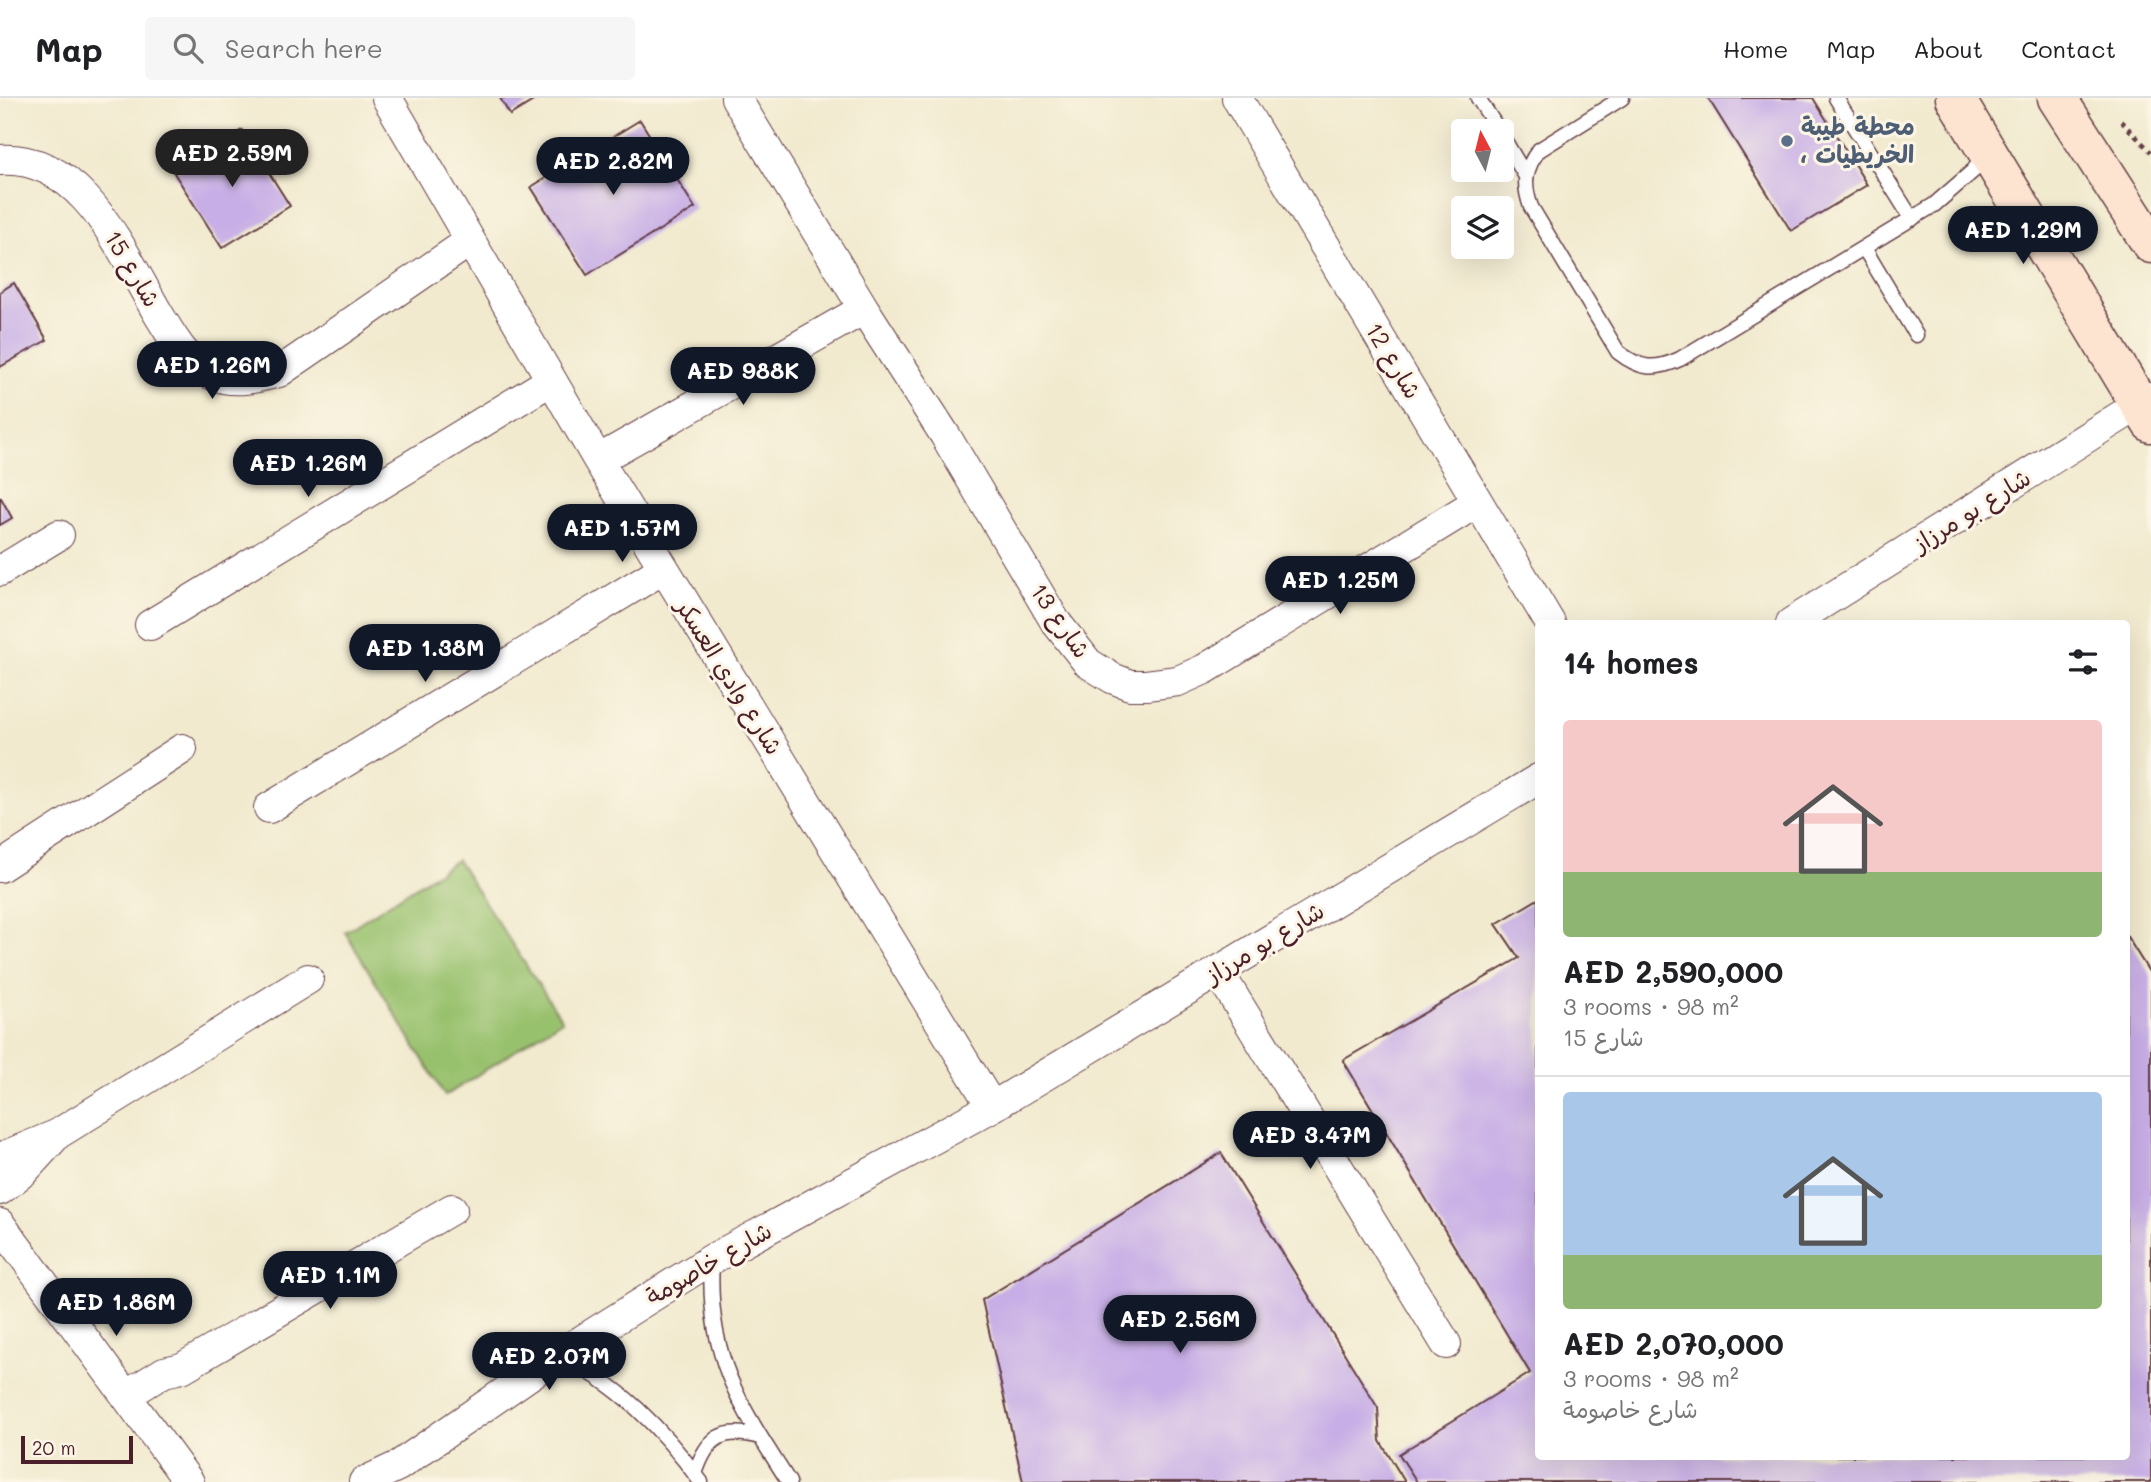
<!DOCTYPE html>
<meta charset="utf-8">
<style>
:root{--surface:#fff;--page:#f6f6f6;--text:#202124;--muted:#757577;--line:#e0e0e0;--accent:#111827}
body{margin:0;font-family:Mali,"Playpen Sans Arabic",sans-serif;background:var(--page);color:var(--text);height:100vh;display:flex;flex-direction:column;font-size:26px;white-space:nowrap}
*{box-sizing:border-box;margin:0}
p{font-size:23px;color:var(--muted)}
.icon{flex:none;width:38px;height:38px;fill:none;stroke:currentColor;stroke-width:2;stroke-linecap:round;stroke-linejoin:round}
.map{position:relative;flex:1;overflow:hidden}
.details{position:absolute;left:1535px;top:522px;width:595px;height:840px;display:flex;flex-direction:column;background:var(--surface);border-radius:7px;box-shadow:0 7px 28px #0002}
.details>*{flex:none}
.needle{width:46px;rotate:353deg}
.tools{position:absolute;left:1451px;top:21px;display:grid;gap:14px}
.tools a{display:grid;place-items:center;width:63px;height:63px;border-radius:7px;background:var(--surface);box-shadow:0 7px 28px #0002;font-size:35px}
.scale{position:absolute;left:21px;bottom:18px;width:112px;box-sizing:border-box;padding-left:7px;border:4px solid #4a1f2b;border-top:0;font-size:19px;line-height:24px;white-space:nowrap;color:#4a1f2b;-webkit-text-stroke:5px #fcf5e5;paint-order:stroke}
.price{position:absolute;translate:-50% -60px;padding:0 16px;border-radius:24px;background:var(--accent);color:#fff;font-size:23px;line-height:46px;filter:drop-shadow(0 2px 4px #0008)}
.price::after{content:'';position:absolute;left:50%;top:42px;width:21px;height:16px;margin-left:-10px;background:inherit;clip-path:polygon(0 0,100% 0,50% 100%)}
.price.selected{background:#222;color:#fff}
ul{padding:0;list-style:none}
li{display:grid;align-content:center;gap:14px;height:371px;padding:0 28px}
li+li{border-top:2px solid var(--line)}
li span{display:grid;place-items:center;height:217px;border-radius:7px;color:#555}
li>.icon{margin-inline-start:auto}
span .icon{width:126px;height:126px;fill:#fffc;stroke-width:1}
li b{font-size:30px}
h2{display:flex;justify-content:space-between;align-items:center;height:84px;padding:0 28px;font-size:30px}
header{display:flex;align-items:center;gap:42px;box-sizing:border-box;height:98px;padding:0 35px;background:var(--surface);border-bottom:2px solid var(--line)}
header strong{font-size:33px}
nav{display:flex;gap:38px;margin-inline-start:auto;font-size:24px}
.search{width:490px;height:63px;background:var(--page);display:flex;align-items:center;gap:18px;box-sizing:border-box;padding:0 24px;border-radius:7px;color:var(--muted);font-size:26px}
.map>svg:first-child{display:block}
.green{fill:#98c16d;stroke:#71704c;stroke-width:2}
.building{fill:#c7aee6}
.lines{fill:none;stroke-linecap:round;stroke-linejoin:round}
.lane-casing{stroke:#633d44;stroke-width:17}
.street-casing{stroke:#633d44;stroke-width:32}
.secondary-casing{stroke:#633d44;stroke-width:41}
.path{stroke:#633d44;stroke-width:4.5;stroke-dasharray:5 5;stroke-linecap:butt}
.lane{stroke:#fff;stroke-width:14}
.street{stroke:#fff;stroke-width:30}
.secondary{stroke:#fde4d1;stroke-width:38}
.service-dot{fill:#5c6f8a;stroke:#fcf5e5;stroke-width:2.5}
.labels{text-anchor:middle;stroke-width:6;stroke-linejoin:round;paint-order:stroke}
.service-label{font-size:24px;font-weight:bold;fill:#4e5e75;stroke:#fcf5e5;text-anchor:start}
.street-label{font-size:24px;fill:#4a1f2b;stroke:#fcf5e5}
</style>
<header>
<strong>Map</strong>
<div class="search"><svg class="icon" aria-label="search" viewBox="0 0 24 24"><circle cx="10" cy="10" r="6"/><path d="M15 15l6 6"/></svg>Search here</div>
<nav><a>Home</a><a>Map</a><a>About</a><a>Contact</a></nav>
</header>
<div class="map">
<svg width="2151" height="1384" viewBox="0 0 2151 1384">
<rect width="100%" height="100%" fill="#fcf5e5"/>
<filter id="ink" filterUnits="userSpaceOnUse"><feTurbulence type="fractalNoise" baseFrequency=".0143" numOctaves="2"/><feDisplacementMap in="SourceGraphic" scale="14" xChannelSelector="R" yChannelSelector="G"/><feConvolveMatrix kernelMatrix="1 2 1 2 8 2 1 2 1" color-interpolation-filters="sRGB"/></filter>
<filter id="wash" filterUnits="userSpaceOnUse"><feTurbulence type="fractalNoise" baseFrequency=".00686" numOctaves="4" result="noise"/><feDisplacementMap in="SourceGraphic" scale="28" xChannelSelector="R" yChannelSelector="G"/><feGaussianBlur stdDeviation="1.57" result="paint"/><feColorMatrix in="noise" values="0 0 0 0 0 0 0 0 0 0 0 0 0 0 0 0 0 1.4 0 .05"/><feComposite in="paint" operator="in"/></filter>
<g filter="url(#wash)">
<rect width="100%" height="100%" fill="#f1eacf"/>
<path class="green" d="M457 762 562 922 445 998 345 834Z"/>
<g id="blocks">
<path class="building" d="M500 0H538L510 17Z
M1708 0H1813L1867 87 1791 133Z
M640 22 695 110 587 177 531 89Z
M242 32 290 108 222 150 174 75Z
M14 185 47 242 0 269V194Z
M0 398 12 420 0 427Z
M1538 801V1358H2126V837L2151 877V1384H1417L1399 1356 1530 1275 1343 962 1519 860 1496 826Z
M1221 1055 1378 1310 1380 1343 1405 1384H1023L982 1202Z"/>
</g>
</g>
<g filter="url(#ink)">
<use href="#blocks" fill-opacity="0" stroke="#633d44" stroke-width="2"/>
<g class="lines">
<g class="lane-casing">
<path id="lane" d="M1478 0 1499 33
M1622 0 1539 52C1524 71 1523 87 1531 109L1618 254C1640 271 1654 273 1680 261L1934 107 1973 73 1986 57
M1836 0 1912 121
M1502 38 1525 77
M1864 150 1916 237
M712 1163C706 1257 740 1308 789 1384
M558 1258C618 1284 663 1332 701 1384
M695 1376C707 1339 722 1329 760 1339"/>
</g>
<g class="street-casing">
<path id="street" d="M387 0 598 362 992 1009
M736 0 864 211 945 337 1055 523 1088 565 1112 580 1130 587H1146L1178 583 1205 571 1476 405
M1237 0 1550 525
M0 62C84 56 123 157 159 217 173 240 186 264 211 276 234 286 256 280 279 274L470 143
M598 362 864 211
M0 473 59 437
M1791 525 2151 299
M150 527 550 283
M269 710 663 471
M0 769 182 651
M1218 873 1446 1246
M0 1060 56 1037 308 881
M0 1092 23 1074 54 1040
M0 1126 189 1384
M127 1297 164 1274 182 1270 452 1111
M364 1384 398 1368 557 1258 712 1161 992 1009 1538 681"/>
</g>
<g class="secondary-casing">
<path id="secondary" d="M1955 0 2151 325
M2057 0 2151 146"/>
</g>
<path class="path" d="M2121 23 2151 54"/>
<use href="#lane" class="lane"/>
<use href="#street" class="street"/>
<use href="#secondary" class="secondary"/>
</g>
</g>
<circle class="service-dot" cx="1787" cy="43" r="7"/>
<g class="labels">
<g class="service-label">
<text x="1801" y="37">محطة طيبة<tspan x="1801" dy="28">، الخريطيات</tspan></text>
</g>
<g class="street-label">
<text transform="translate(132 171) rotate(59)" y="8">شارع 15</text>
<text transform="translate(1393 263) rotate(59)" y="8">شارع 12</text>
<text transform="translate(1972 413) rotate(-32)" y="8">شارع بو مرزاز</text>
<text transform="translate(1060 523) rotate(55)" y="8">شارع 13</text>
<text transform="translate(729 579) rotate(58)" y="8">شارع وادي العسكر</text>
<text transform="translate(1265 845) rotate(-31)" y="8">شارع بو مرزاز</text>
<text transform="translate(709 1166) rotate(-30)" y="8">شارع خاصومة</text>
</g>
</g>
</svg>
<div class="tools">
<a><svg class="needle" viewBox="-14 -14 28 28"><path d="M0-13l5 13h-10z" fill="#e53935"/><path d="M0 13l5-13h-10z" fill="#757577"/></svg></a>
<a><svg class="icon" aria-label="layers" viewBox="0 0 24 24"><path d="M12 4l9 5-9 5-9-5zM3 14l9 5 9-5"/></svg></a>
</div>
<div class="scale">20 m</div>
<b class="price selected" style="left:232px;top:91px">AED 2.59M</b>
<b class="price" style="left:613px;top:99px">AED 2.82M</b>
<b class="price" style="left:2023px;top:168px">AED 1.29M</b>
<b class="price" style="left:212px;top:303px">AED 1.26M</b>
<b class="price" style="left:743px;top:309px">AED 988K</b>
<b class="price" style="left:308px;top:401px">AED 1.26M</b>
<b class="price" style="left:622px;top:466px">AED 1.57M</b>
<b class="price" style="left:1340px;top:518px">AED 1.25M</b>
<b class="price" style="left:425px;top:586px">AED 1.38M</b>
<b class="price" style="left:1310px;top:1073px">AED 3.47M</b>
<b class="price" style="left:330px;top:1213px">AED 1.1M</b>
<b class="price" style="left:116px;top:1240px">AED 1.86M</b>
<b class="price" style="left:1180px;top:1257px">AED 2.56M</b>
<b class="price" style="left:549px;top:1294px">AED 2.07M</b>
<section class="details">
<h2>14 homes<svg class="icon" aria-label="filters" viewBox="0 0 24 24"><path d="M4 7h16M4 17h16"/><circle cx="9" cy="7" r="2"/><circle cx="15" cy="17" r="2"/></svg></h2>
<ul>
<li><span style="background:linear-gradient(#f6c9c9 70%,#8fb573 0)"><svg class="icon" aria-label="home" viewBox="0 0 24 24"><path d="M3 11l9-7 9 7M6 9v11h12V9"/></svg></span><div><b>AED 2,590,000</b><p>3 rooms · 98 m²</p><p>شارع 15</p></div></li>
<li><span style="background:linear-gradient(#a9c7e8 75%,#8fb573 0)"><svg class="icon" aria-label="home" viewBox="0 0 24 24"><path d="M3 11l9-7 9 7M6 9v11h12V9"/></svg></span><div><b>AED 2,070,000</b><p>3 rooms · 98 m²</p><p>شارع خاصومة</p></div></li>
</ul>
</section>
</div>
